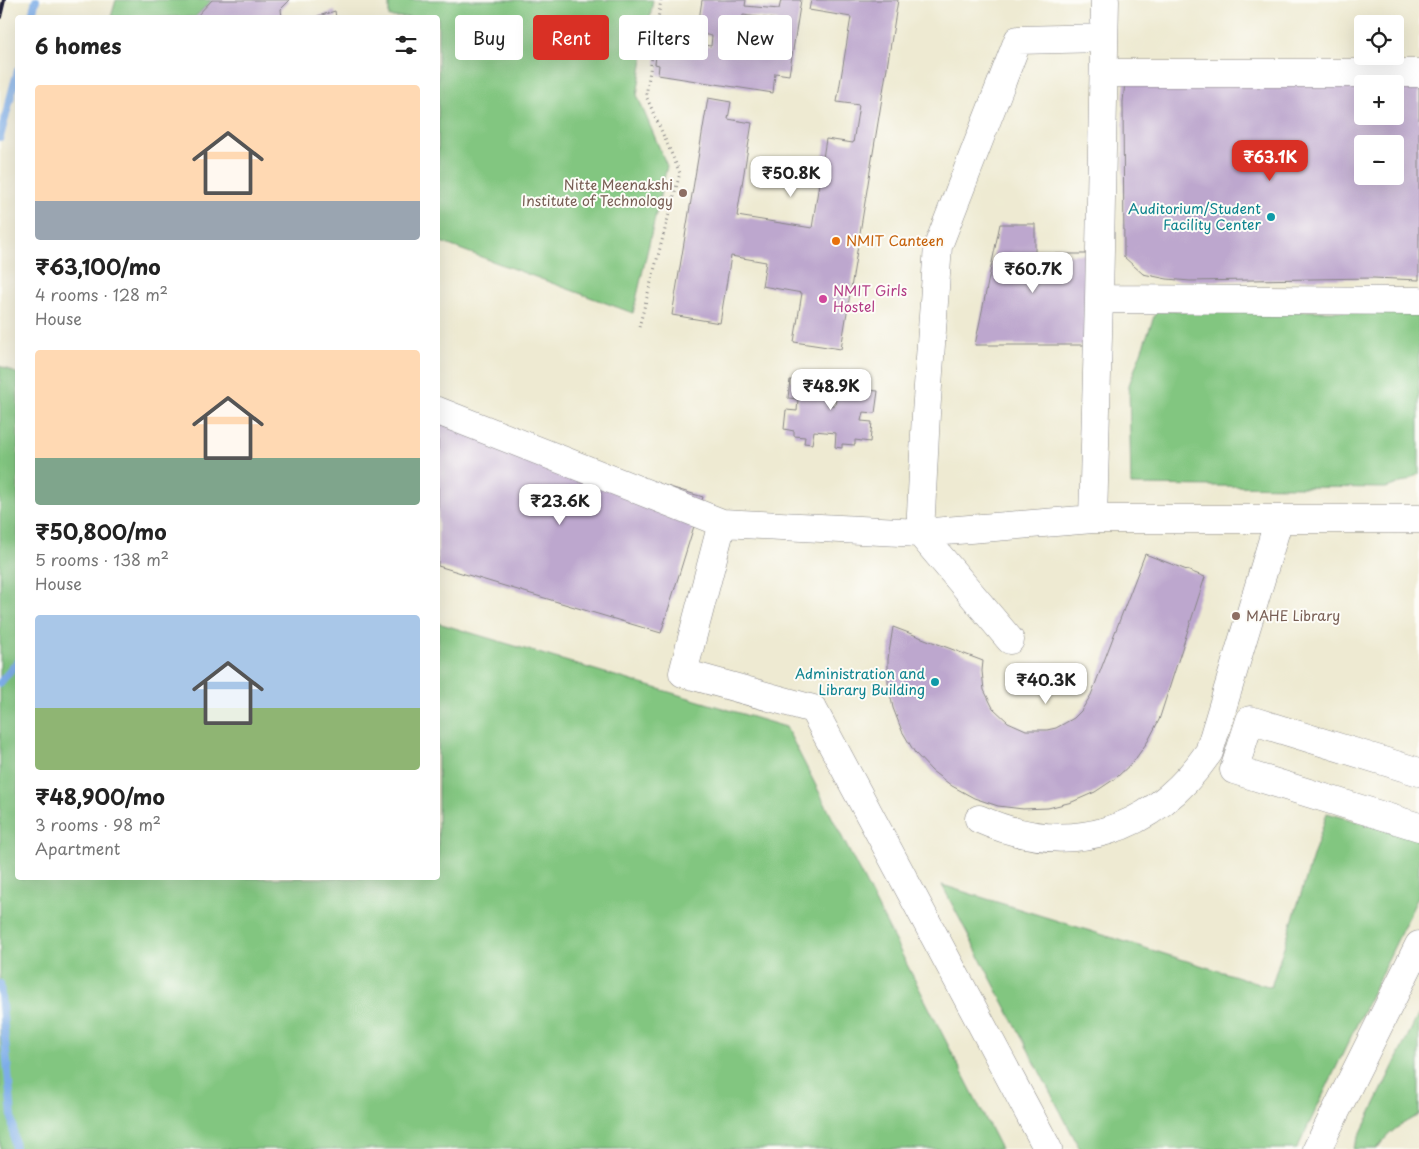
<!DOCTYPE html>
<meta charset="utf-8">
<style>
:root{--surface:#fff;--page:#f2f2f2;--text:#222;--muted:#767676;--accent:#d93025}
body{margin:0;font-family:"Playpen Sans",sans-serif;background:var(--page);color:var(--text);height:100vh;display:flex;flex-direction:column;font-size:19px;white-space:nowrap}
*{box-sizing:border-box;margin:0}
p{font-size:16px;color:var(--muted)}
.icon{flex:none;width:28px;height:28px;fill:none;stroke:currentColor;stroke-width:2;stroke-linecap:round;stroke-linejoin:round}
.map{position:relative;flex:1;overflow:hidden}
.sheet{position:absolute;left:15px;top:15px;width:425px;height:865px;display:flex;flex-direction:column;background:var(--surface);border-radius:5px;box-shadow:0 5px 20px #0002}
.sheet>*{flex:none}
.guide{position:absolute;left:455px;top:15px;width:475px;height:45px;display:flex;gap:10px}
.fabs{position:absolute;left:1354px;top:15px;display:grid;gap:10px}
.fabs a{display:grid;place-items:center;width:50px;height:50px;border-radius:5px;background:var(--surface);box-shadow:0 5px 20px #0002;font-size:25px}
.price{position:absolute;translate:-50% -42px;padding:0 11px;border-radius:10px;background:#fff;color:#222;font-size:16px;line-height:32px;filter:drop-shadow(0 1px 2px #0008)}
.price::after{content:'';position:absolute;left:50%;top:30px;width:15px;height:11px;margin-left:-8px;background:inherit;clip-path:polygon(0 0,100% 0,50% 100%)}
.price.active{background:var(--accent);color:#fff}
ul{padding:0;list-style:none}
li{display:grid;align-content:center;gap:10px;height:265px;padding:0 20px}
li span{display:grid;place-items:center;height:155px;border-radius:5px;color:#555}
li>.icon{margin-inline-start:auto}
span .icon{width:90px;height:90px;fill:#fffc;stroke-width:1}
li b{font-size:21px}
h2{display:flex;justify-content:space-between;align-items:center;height:60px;padding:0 20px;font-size:21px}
.pill{padding:0 18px;border-radius:5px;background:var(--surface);box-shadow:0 5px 20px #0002;font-size:18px;line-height:45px}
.pill.active{background:var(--accent);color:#fff}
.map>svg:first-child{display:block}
.green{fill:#82c680;stroke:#52745e}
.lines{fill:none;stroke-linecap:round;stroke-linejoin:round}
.stream{stroke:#7dade8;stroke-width:8}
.building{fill:#bda7ce;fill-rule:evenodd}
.minor-casing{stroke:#888686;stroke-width:29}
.path{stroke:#888686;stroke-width:3;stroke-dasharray:1 4;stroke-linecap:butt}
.minor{stroke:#fff;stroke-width:28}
.rail{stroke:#22223b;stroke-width:4}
.education-dot{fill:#8d6e63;stroke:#fdfcf7;stroke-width:2}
.culture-dot{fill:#0f9aa8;stroke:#fdfcf7;stroke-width:2}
.food-dot{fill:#e8710a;stroke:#fdfcf7;stroke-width:2}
.hotel-dot{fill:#d1479c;stroke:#fdfcf7;stroke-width:2}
.labels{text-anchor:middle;stroke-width:4;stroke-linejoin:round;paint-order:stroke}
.education-label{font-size:14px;fill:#785e54;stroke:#fdfcf7;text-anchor:end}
.culture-label{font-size:14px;fill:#0d838f;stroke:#fdfcf7;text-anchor:end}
.food-label{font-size:14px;fill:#c56008;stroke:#fdfcf7;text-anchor:start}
.hotel-label{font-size:14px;fill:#b23c85;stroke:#fdfcf7;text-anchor:start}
</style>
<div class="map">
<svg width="1419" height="1149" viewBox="0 0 1419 1149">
<rect width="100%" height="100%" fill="#fdfcf7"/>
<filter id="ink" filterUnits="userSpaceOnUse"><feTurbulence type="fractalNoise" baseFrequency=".02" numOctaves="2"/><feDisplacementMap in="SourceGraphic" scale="10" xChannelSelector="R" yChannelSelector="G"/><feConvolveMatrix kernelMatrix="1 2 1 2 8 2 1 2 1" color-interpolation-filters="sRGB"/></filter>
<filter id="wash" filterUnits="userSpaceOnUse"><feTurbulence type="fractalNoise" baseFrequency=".0096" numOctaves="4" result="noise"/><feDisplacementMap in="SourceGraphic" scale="20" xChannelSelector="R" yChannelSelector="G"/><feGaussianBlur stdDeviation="1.12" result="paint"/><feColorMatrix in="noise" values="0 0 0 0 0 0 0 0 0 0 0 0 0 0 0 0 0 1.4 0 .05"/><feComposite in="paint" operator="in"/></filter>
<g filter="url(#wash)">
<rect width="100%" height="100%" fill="#eeead2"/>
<path class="green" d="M116 0H212L195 17H111Z
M389 0H653L637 95 667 166 633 313 438 241V18L389 17Z
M1156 311H1419V474L1404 482 1386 488 1131 485 1129 385Z
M0 366 18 374V878H438V623L786 727 1001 1149H0Z
M1327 813 1419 839V895L1297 1149H1080L942 885 1271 987Z
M1419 1013V1115C1402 1123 1387 1133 1377 1149H1353Z"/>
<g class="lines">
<path class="stream" d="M31 18 36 0
M0 137 18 70
M0 683 18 661
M0 984 15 1149"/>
</g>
<g id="blocks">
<path class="building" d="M212 0H290L281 9 282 18H195Z
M702 0H746L745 6 779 9 781 0H801L789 75 775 73 773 93 658 75 659 65 655 64 657 47 661 48 662 39 711 46 712 36 697 33ZM743 15 778 20 774 56 729 51 731 38 740 39Z
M811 0H898L841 349 794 342 802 293 762 286 766 262 731 256 720 323 672 315 708 98 731 102 728 119 752 123 737 216 812 228 826 139 853 143 859 105 837 102 851 17 809 10Z
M335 11 336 18H316L315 17Z
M1125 82 1362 84V116H1395V85H1419V280L1373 278 1190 281 1167 279 1143 274 1124 257 1123 102ZM1362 144H1395V176H1362Z
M1000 224H1035V254H1087V345H975Z
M815 374 825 375 823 388H830L828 405H835L837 389 843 390 845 377 855 378V383L867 384 866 390 878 391 875 413 863 412 861 421 872 422 870 442 855 440V445L842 444V448L835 447 836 433 814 431 812 444 804 443 805 437 794 436V431L784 429 786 410 797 411 798 399 788 398 790 380 803 382 804 376 815 377Z
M438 417 703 497 661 633 438 566Z
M1145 554 1205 577 1159 720 1148 741 1134 761 1116 778 1095 792 1072 802 1048 808 1023 809 998 806 974 798 952 786 932 771 915 753 902 731 893 708 888 683V659L893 627 983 661 982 671 984 690 993 708 1008 722 1026 730H1047L1056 728 1074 718 1081 711 1091 695Z"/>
</g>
</g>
<g filter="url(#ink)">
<use href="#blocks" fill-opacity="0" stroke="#888686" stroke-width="1"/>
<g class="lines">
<g class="minor-casing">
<path id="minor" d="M1104 73H1419
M1099 299 1419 301
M438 411 722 523 920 533 1093 519 1099 299 1105 0
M1093 519H1419
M722 523 683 673 813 709 1048 1149
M1010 640 920 533 926 414 938 246 1018 40 1104 38
M1419 772 1250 720 1234 770 1419 827
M979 819C1069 859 1153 833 1209 752L1279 519
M1317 1149 1419 945"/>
</g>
<path class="path" d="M639 327 680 173 646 96 661 0"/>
<use href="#minor" class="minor"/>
<path class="rail" d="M0 17 4 0"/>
</g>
</g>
<g class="education-dot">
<circle cx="683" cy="193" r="5"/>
<circle cx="1236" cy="616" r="5"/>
</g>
<g class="culture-dot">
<circle cx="1271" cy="217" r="5"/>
<circle cx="935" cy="682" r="5"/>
</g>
<circle class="food-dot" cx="836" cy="241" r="5"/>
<circle class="hotel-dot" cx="823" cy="299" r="5"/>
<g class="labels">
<g class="education-label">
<text x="673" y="190">Nitte Meenakshi<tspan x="673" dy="16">Institute of Technology</tspan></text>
<text x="1246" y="621" text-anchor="start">MAHE Library</text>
</g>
<g class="culture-label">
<text x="1261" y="214">Auditorium/Student<tspan x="1261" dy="16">Facility Center</tspan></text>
<text x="925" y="679">Administration and<tspan x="925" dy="16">Library Building</tspan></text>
</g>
<g class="food-label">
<text x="846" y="246">NMIT Canteen</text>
</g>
<g class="hotel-label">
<text x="833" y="296">NMIT Girls<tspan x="833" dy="16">Hostel</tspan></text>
</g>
</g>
</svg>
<div class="fabs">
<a><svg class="icon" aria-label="locate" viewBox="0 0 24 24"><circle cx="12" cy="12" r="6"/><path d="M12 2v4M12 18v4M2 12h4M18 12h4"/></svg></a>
<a>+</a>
<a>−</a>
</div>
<b class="price active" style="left:1270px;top:182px">₹63.1K</b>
<b class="price" style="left:791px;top:198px">₹50.8K</b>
<b class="price" style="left:1033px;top:294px">₹60.7K</b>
<b class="price" style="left:831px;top:411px">₹48.9K</b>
<b class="price" style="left:560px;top:526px">₹23.6K</b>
<b class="price" style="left:1046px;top:705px">₹40.3K</b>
<div class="guide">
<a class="pill">Buy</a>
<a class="pill active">Rent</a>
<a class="pill">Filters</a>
<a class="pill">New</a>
</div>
<section class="sheet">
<h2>6 homes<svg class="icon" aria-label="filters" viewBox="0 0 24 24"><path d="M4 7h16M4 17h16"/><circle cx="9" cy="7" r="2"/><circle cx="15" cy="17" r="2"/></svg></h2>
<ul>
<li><span style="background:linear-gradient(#ffd9b3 75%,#9aa5b1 0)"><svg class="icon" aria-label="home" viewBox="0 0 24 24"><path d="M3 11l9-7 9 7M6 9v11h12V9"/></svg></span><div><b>₹63,100/mo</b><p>4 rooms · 128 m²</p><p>House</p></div></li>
<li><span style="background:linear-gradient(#ffd9b3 70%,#7fa58c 0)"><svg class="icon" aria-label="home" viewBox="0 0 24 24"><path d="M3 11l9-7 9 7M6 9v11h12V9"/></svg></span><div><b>₹50,800/mo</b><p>5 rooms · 138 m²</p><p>House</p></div></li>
<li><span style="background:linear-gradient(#a9c7e8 60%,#8fb573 0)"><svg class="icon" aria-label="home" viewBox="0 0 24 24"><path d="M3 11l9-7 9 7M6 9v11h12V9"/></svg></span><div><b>₹48,900/mo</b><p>3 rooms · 98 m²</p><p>Apartment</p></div></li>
</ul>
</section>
</div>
